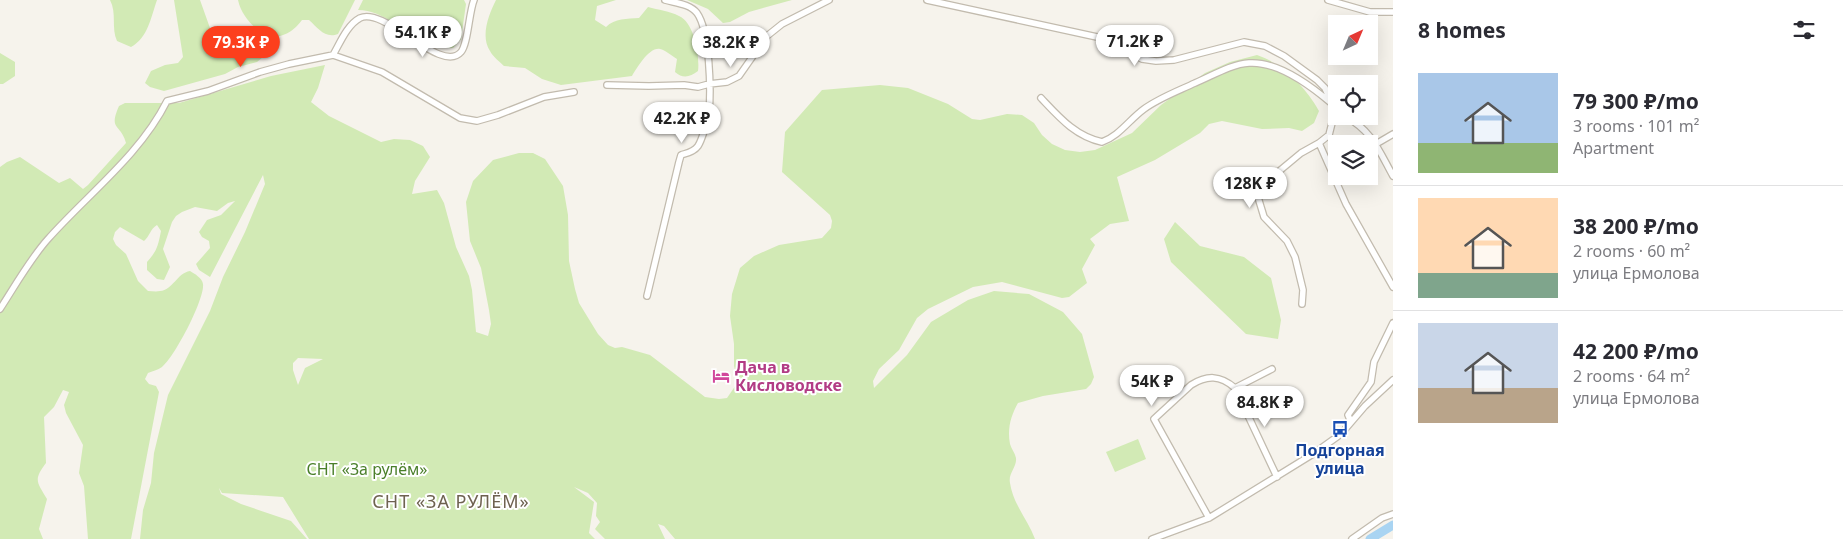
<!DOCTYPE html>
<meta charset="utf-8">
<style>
:root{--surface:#fff;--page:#f7f7f7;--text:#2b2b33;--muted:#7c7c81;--line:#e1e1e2;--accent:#fc3f1d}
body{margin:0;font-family:"Noto Sans",sans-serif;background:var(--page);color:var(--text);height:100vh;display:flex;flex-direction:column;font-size:19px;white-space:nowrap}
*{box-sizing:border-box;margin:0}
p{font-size:16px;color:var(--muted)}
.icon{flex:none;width:28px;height:28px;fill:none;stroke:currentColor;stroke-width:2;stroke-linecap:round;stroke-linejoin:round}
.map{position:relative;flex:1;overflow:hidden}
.details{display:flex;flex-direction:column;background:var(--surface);width:450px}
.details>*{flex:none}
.needle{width:32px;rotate:44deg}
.buttons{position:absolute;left:1328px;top:15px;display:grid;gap:10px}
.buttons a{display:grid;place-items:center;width:50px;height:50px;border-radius:0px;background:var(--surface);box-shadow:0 5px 20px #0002;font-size:25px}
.price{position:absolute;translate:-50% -42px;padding:0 11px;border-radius:18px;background:#fff;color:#222;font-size:16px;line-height:32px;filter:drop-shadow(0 1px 2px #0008)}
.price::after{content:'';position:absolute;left:50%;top:30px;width:15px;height:11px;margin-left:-8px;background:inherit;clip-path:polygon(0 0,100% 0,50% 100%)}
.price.on{background:var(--accent);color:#fff}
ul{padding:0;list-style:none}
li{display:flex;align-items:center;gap:15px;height:125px;padding:0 25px}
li+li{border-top:1px solid var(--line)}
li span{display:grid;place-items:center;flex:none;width:140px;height:100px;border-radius:0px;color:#555}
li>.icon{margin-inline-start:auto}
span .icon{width:60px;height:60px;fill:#fffc;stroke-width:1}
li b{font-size:21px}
h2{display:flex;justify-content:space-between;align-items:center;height:60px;padding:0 25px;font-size:21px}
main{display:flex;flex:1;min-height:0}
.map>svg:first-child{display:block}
.green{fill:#d2eab5;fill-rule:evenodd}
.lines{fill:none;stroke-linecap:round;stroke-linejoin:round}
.river{stroke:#a9d4f2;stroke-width:9}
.minor-casing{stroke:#c2bbae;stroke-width:8}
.minor{stroke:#fff;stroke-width:5.5}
.labels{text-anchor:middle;stroke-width:4;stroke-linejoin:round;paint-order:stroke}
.hotel-label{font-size:16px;font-weight:bold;fill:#b23c85;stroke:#fff;text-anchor:start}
.transit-label{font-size:16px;font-weight:bold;fill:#164399;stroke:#fff}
.park-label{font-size:16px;fill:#4a7f2a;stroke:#fff}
.neighbourhood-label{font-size:18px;letter-spacing:1px;fill:#6e6250;stroke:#fff}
</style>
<main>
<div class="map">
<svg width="1393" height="539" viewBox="0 0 1393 539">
<rect width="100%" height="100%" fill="#f6f3ec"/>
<path class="green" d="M110 0H157C151 17 148 38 131 47L117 41C111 28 117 13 110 0Z
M174 0H200L210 28 211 41 216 46 223 44 233 35C252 35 253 38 266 51L263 57 257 62 238 67 225 74 164 91 150 87 145 83 151 71 165 65 178 63 183 57Z
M238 0H355L338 34C325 39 318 28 309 20H302C290 35 286 34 269 39 255 28 242 18 238 0Z
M363 0H464L466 4 461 39 453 48C444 48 434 48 426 44 404 33 384 10 358 10Z
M496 0H616L597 6 595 20 606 27C615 18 627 19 639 18L648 7C658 10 670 11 679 16 694 22 700 56 698 71 690 77 683 79 675 72L677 59C672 56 665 50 660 49 649 47 637 68 632 76L561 85 542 79 525 68 504 66C500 62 493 57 490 51 480 36 489 14 496 0Z
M687 0H792L749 12 730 22 723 23 708 9Z
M0 53 15 62V76L3 84H0Z
M1257 55C1283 64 1305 86 1319 111L1314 123 1302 131 1289 128 1262 129 1222 121 1209 124 1200 133 1155 160 1117 177 1129 221 1110 224 1090 239 1095 245 1082 269 1087 283 1069 297 1062 298 1002 282 973 287 928 309 917 318 899 350 879 369 873 381 874 388 907 355 931 322 968 300 994 291 1029 294 1063 312 1082 334 1094 377 1091 384 1086 389 1043 396 1018 403C1011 415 1007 429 1010 444 1011 448 1015 453 1016 458 1017 467 1008 473 1010 483 1013 504 1028 520 1035 539H675L664 526 658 524 665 539H605L595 529 600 522 596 516 597 503 588 493 574 487 594 502 589 533 595 539H309L283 497 222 493 219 488 221 494 241 504 291 521 307 539H140L143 510 151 483 154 453 168 395 210 311 223 277 245 232 265 184 263 175 210 277 199 270 196 264 210 248 209 241 202 237 199 232 207 220 221 215 235 201 228 203 217 211 195 207 182 212 176 216 172 222 163 249 170 267 164 280 157 279 147 270V262C157 251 158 246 161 231L157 225C150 229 150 236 144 241L120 227 115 232 113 239 116 245 126 254 138 281 148 291C152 291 156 292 160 291 173 290 177 273 190 271 195 274 202 278 203 284 205 299 174 358 162 367 158 370 152 371 148 373L145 379 149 384 156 386 159 392 131 539H88L84 486 79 473 83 445 66 413 64 405 69 392 63 390 54 407 44 417 46 463C33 480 37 482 47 499L39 529 43 539H0V167L7 162 20 157 59 183 70 178 83 189 88 185 126 143C121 123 108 131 119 106L125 103H179L271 76 325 65 318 88 311 102 329 116 381 142 394 139 410 140 423 146 430 157 415 181 412 194 437 190 444 203 456 247 469 276 472 290 476 332 488 336 491 324 489 310 481 268 470 241 466 202 473 181 493 160 519 153H533L545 159 563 186 568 215 569 261 575 289 579 303 598 334 608 345 615 348 622 347 650 355 705 397 719 399 727 398 738 382 734 366V344L730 316 732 294 740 268 754 256 779 245 822 238 831 228 832 221 830 215 782 172 785 132 822 90 880 85 908 88 948 104 972 119 980 120 1007 114 1022 115 1034 123 1042 135 1052 144 1065 150 1080 152 1095 150 1132 133 1161 105 1205 73 1230 62ZM298 358 323 359 305 368 298 385 293 370V363Z
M1175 222 1200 246 1244 257 1271 278 1281 320 1278 339 1246 334 1171 262 1164 239Z
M1138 439 1146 459 1115 472 1106 452Z"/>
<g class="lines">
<path class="river" d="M1370 539 1393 525"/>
<g class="minor-casing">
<path id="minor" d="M927 0 1097 37 1142 59 1156 61 1174 60 1244 42 1265 46 1284 56 1317 80 1325 88 1336 112
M1328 0 1370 12H1393
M333 55C340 43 347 25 360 18 385 6 441 75 461 52 468 44 469 12 474 0
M607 85 649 86 684 85 698 87 709 84 727 82 739 76 767 36 782 24 829 0
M1041 98C1059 117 1075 136 1102 142 1119 136 1129 120 1144 109 1159 98 1178 91 1195 83 1212 76 1231 64 1249 63 1277 61 1311 86 1331 103
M1345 116C1373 132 1378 149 1393 176
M1319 143 1346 204 1393 287
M1376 144 1393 134
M647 296 679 162 681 155C687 153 694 152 698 146 702 140 708 119 709 113 711 90 710 31 697 13 690 4 676 3 665 0
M1302 304 1303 290 1295 257 1287 241 1264 217 1257 194 1260 187 1301 153 1319 143 1329 135 1335 111
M0 309C15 286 30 259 48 239 88 194 140 155 167 101L208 91 260 72 289 64 333 55 382 72 460 118 477 121 498 115 544 97 574 92
M1235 388 1277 477
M1351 422 1348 415 1371 382 1374 362 1393 323
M1209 518 1154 419 1191 385C1207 375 1220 375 1235 388L1272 369
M1152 539 1209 518 1313 454 1341 434 1365 406 1393 380
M1352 539 1382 518 1393 514"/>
</g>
<use href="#minor" class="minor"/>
</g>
<defs>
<g id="hotel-bare" transform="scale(1.35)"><path d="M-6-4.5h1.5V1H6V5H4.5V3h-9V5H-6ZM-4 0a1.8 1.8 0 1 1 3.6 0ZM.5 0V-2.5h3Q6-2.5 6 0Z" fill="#d1479c" stroke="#fff" stroke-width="2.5" paint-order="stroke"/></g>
<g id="bus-bare" transform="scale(1.35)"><path d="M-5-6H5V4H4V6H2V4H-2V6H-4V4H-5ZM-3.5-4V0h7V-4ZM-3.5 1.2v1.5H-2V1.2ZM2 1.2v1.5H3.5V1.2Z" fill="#1a4fb4" stroke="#fff" stroke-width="2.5" paint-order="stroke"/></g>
</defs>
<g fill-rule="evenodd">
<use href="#hotel-bare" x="721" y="376"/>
<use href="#bus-bare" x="1340" y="429"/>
</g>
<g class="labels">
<g class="hotel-label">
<text x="735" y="373">Дача в<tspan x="735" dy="18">Кисловодске</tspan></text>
</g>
<g class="transit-label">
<text x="1340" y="456">Подгорная<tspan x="1340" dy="18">улица</tspan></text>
</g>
<g class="park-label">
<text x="367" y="475">СНТ «За рулём»</text>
</g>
<g class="neighbourhood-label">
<text x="451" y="508">СНТ «ЗА РУЛЁМ»</text>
</g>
</g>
</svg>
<div class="buttons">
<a><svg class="needle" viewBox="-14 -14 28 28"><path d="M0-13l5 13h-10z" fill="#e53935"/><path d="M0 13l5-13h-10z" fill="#7c7c81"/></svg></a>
<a><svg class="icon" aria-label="locate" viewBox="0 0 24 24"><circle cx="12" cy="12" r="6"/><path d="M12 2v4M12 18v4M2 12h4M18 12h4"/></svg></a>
<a><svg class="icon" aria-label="layers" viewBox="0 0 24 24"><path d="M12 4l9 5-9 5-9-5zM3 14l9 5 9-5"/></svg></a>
</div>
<b class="price" style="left:423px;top:58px">54.1K ₽</b>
<b class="price" style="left:1135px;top:67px">71.2K ₽</b>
<b class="price on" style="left:241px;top:68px">79.3K ₽</b>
<b class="price" style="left:731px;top:68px">38.2K ₽</b>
<b class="price" style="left:682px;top:144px">42.2K ₽</b>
<b class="price" style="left:1250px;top:209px">128K ₽</b>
<b class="price" style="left:1152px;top:407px">54K ₽</b>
<b class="price" style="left:1265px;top:428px">84.8K ₽</b>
</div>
<section class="details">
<h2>8 homes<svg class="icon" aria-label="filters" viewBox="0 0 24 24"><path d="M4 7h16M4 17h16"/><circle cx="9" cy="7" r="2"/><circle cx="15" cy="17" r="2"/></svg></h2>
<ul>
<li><span style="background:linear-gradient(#a9c7e8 70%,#8fb573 0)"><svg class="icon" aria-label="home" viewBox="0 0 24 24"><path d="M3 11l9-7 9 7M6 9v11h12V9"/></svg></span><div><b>79 300 ₽/mo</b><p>3 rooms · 101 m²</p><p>Apartment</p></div></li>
<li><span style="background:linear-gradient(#ffd9b3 75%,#7fa58c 0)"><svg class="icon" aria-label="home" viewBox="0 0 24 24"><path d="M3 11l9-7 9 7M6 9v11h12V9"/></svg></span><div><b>38 200 ₽/mo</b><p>2 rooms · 60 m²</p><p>улица Ермолова</p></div></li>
<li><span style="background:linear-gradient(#c9d6e8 65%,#b9a48a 0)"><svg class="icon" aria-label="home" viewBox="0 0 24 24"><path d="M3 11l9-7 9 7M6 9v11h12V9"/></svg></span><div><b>42 200 ₽/mo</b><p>2 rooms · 64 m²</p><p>улица Ермолова</p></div></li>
</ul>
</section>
</main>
